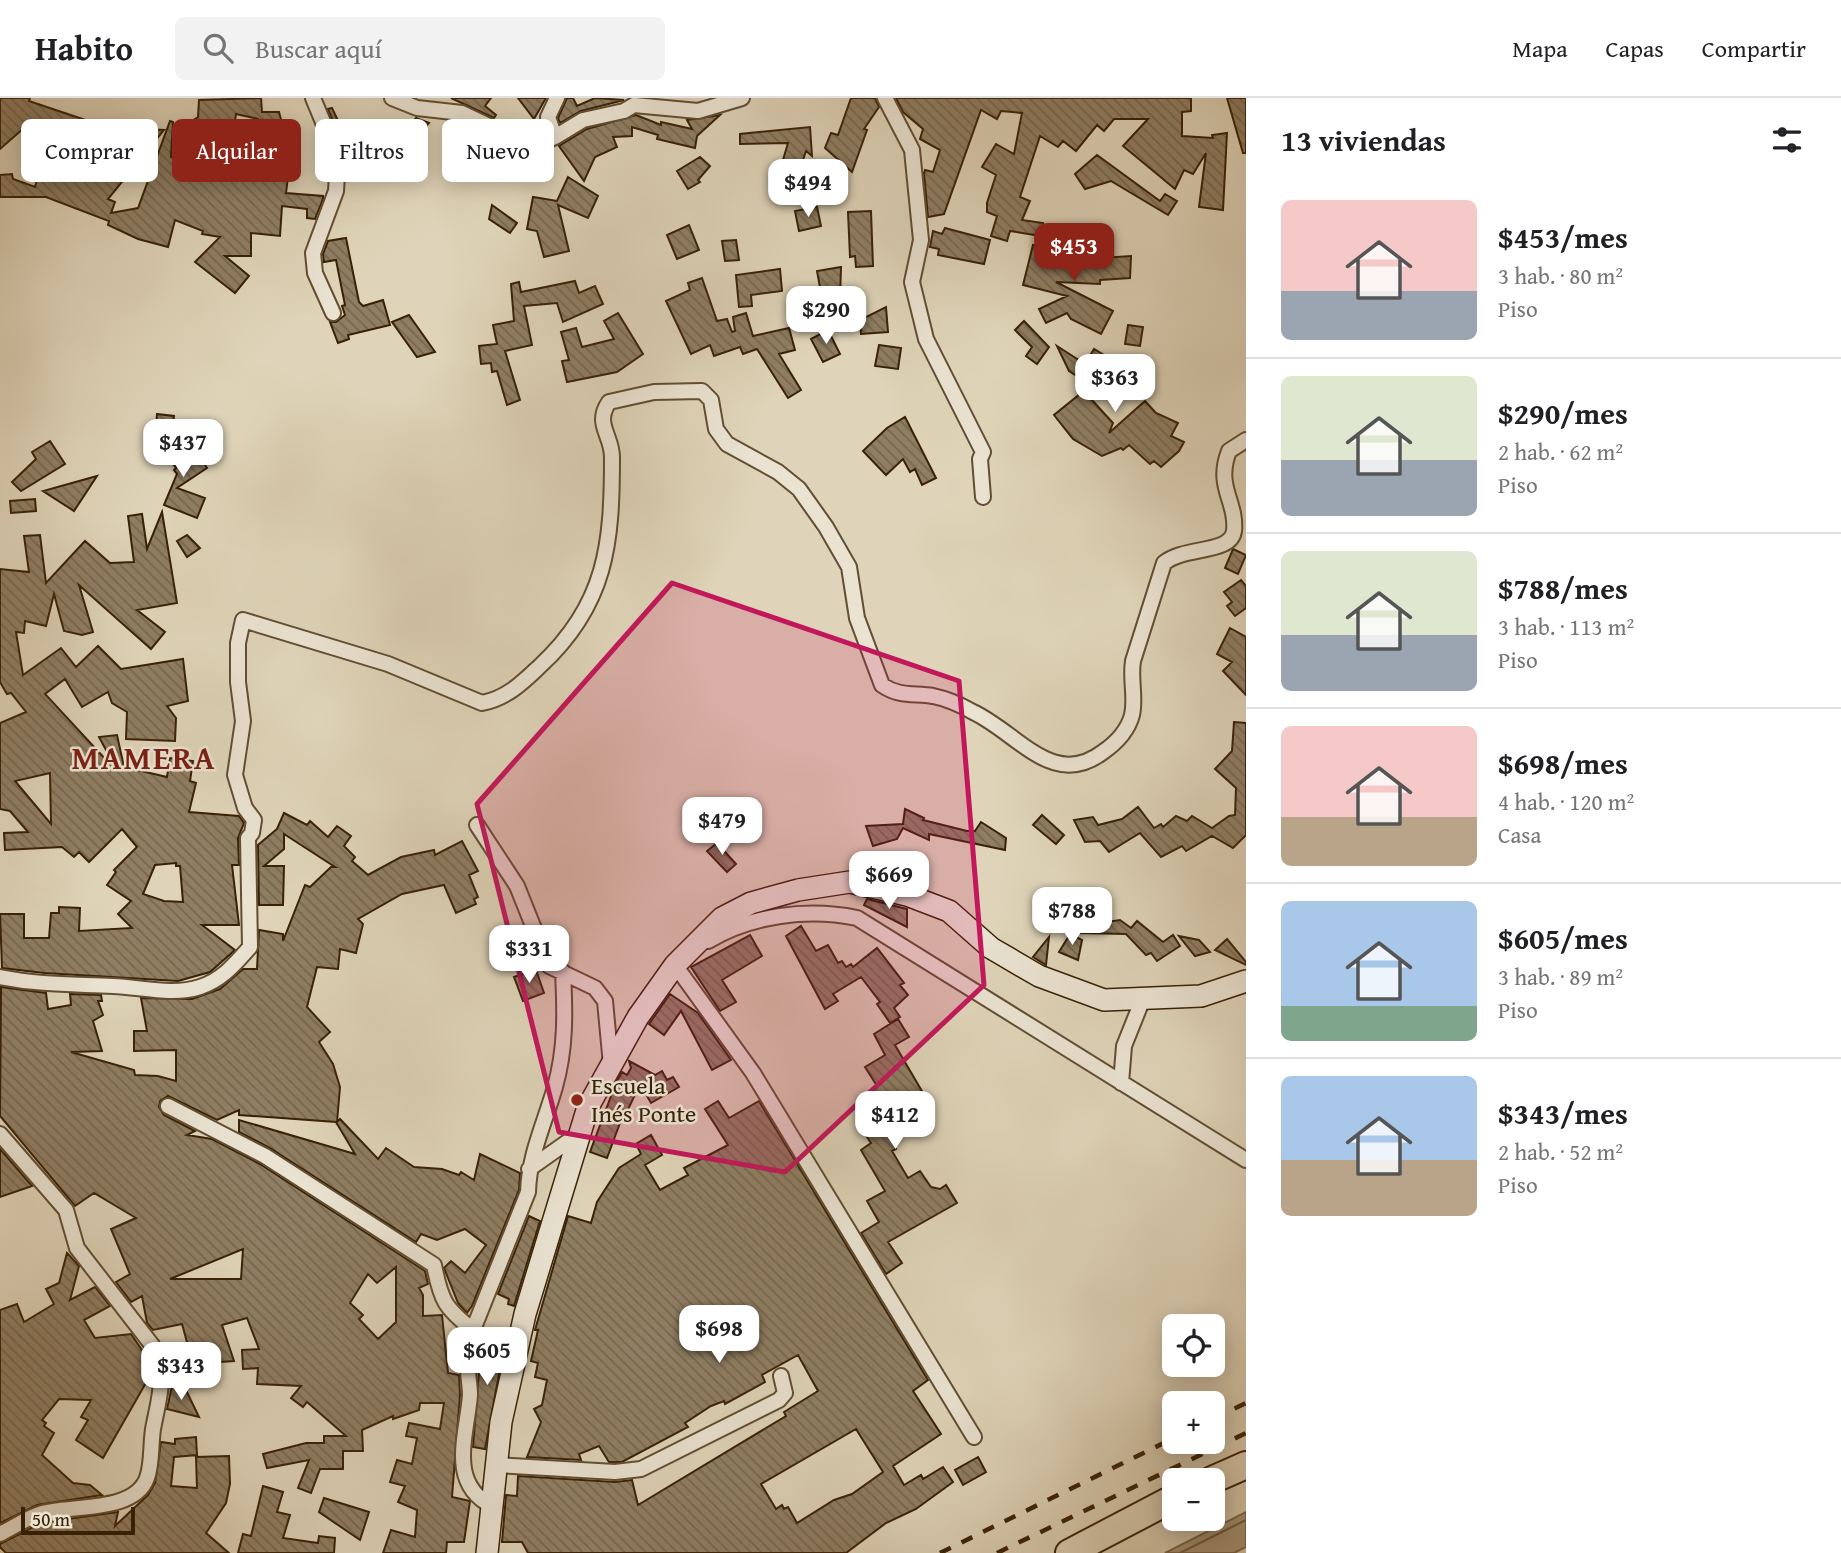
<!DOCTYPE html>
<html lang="es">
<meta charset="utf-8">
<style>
:root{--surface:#fff;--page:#f2f2f2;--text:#202124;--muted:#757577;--line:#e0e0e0;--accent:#8f2418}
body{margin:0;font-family:"Gentium Book Plus",serif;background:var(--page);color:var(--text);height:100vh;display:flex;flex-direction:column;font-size:26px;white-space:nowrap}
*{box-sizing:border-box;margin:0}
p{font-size:23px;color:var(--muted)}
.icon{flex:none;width:38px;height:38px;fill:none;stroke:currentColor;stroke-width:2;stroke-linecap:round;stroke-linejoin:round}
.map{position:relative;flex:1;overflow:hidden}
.panel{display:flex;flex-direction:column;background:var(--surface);width:595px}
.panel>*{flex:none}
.hud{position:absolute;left:21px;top:21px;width:665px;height:63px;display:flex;gap:14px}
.tools{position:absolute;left:1162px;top:1216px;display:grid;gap:14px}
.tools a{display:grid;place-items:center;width:63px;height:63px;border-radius:10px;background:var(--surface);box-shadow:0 4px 18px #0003;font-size:35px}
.scale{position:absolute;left:21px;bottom:18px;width:114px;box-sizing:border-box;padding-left:7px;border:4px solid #392105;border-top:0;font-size:19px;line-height:24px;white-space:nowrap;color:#392105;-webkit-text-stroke:5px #eae3d2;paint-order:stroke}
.price{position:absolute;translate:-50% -60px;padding:0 16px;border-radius:14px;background:#fff;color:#222;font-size:23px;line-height:46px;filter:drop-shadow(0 2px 4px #0008)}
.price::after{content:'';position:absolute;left:50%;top:42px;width:21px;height:16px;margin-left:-10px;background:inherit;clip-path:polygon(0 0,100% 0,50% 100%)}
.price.on{background:var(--accent);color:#fff}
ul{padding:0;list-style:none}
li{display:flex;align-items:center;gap:21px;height:175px;padding:0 35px}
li+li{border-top:2px solid var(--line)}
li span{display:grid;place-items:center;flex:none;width:196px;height:140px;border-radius:10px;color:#555}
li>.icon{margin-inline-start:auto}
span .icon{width:84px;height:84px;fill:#fffc;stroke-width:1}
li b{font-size:30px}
h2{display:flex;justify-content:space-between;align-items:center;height:84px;padding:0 35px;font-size:30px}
.chip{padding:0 24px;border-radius:10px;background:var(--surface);box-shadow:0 4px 18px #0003;font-size:24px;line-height:63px}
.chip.on{background:var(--accent);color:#fff}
header{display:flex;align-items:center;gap:42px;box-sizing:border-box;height:98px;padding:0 35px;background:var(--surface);border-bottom:2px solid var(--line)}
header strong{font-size:33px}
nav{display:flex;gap:38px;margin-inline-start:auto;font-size:24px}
.search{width:490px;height:63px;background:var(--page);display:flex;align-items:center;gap:18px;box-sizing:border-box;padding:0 24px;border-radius:10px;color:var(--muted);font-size:26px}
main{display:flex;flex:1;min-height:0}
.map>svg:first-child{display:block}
.water{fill:#a7977c;stroke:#7b684c;stroke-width:2}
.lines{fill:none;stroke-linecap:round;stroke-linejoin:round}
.shore{stroke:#705c40;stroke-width:2}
.building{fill:url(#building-back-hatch);stroke:#392105;stroke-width:2;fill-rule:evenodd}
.street-casing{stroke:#624e32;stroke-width:18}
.secondary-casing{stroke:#392105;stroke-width:24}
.highway-casing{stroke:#392105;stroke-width:30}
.street{stroke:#eae3d2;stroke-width:14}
.secondary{stroke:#eae3d2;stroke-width:21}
.highway{stroke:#dfd4b9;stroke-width:26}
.rail{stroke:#392105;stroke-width:4.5;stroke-dasharray:12 12;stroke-linecap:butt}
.marked{fill:#c2185b;fill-opacity:0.2;stroke:#c2185b;stroke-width:5;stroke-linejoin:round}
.poi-dot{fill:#8f2418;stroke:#eae3d2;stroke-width:2.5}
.labels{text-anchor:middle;stroke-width:5;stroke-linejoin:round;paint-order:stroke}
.poi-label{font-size:24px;fill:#392105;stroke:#eae3d2;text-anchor:start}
.district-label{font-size:32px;font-weight:bold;letter-spacing:2px;fill:#7a1f14;stroke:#eae3d2}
</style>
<header>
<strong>Habito</strong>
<div class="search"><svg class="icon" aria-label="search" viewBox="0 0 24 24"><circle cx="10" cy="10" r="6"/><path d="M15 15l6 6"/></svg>Buscar aquí</div>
<nav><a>Mapa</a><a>Capas</a><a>Compartir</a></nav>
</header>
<main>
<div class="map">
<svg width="1246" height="1455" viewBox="0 0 1246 1455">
<defs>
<pattern id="building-back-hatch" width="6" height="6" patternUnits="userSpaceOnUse" patternTransform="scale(1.75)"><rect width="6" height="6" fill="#8f7e63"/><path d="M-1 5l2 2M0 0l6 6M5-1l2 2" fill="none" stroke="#766750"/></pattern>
</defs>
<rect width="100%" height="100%" fill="#dfd4b9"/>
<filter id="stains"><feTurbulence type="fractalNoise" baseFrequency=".00286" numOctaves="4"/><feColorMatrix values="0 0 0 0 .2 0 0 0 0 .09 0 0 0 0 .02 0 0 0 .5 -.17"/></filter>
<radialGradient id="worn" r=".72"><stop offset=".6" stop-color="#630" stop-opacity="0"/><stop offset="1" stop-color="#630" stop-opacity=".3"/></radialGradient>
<path class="water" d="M1246 1414V1449L1234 1455H1165Z"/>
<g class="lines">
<path class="shore" d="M1180 1455 1246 1422"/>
</g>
<path class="building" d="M0 0H30L29 3 115 32 113 39 141 56 143 31 164 32 108 101 115 104 111 115 138 110 170 23 173 24 171 59 202 66 189 25 198 19 199 2 261 0 262 14H279L283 29 276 78 288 79 286 95 323 98V101L315 121 307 120V111L282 108 280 138 251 135V158H225L249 178 235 195 195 164 220 139 202 136 203 133 175 122 168 149 138 141 108 127 109 123 46 99H0V77L12 76 13 81 35 89 39 74 64 81 24 30 0 51ZM236 16 258 21 265 47 232 42Z
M451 0H491L485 8 496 17 494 20Z
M518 0H546L534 21Z
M567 0H573L577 8 595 0 624 2 581 13 560 25 558 20Z
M851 0H875L879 9 864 31 867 32 852 74 825 50 831 35 838 37Z
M896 0H1191V13L1182 14V38L1213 40 1212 37 1227 35 1223 112 1199 109 1206 55 1193 76 1184 72 1175 91 1123 48 1148 21H1114L1104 33 1097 27 1076 53 1063 43 1058 49 1040 38 1020 99 1030 103 1022 122 1043 125 1041 138 1010 133 1007 143 991 138 997 118 987 114V105L996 77 982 69 996 46 1014 56 1022 15 1001 13 997 21 981 12 944 116 928 119 924 75 925 72 933 74 940 52 920 41 923 31 903 14Z
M1227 0H1246V55H1243Z
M332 10 358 65 348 60 328 11Z
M636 17 661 27V24L692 31 687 22 720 17 697 38 695 50 657 41 658 37 632 29V38L613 39 617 49 595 59 584 83 559 48 587 31Z
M416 20 429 25 421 34 411 26Z
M463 26 484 36 481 42 462 27Z
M810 29 812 58 806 53 800 71 782 65 788 45 740 46V36Z
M1097 57 1160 103 1165 96 1177 103 1168 117 1111 83 1085 91 1075 76Z
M700 59 710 68 698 82 700 84 688 91 677 73Z
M568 79 598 98 588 120 558 107 569 153 544 159 537 133 527 131 533 99 557 103Z
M492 107 517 125 510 135 489 121Z
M817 109 821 128 799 133 795 113Z
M871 113 873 168 856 169 855 158 850 159 848 114Z
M689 127 699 152 677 161 667 137Z
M945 130 990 142 984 166 938 157 939 151 930 149 933 133 942 136Z
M346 140 359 204 363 208 383 202 390 227 348 237 349 241 338 245 330 224H336L345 217 342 208 345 207 336 162 324 164 323 156 328 143Z
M736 142 739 162 725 163 722 143Z
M1033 147 1062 155 1101 157V160L1131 158 1130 180 1100 182V186L1056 184 1113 213 1101 236 1071 221 1067 215 1046 225 1039 211 1067 198 1023 187Z
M841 169 839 232 822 231 823 205 817 173Z
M780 171 782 193 751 197 752 208 739 209 736 177Z
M702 180 717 223 727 221 732 234 735 233 733 219 746 215 753 238 789 230 795 252 779 256 801 292 788 300 757 251 743 256 740 249 714 258 710 247 691 256 666 203 690 192 688 185Z
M575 183 579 195 595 188 603 206 563 224 557 205 524 208 532 247 505 253 520 302 507 307 497 273 492 274 491 265 481 266 479 248 497 246 493 227 514 223 511 186 519 184 521 194Z
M886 209 888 234 861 236 860 222Z
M618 215 643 256 617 274 567 284 562 263 569 262 561 234 576 230 582 249 614 241 604 223Z
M409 217 435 254 417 259 392 224Z
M1024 223 1049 249 1037 266 1026 258 1032 249 1015 232Z
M1128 227 1143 229 1140 248 1125 246Z
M828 232 840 256 823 264 811 241Z
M879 247 901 250 898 271 875 268Z
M1057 248 1085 266 1094 251 1122 268 1123 263 1138 269 1128 292 1110 284 1092 302 1113 325 1109 335 1145 303 1156 315 1178 325 1171 338 1184 344 1179 353 1161 369 1154 363 1150 366 1129 347 1123 352 1121 350 1102 358 1073 341 1054 317 1091 287 1069 273Z
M157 316 174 318 172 335 156 333Z
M905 319 936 380 922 387 915 371 910 374 903 361 886 377 863 353 887 330Z
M172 337 190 361 198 356 207 370 177 390 205 400 197 420 164 407 177 376 174 372 176 370 160 347Z
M50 343 65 366 21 393 12 384 36 361 32 354Z
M97 378 74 413 43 393Z
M35 401 36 413 11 415 10 403Z
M162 414 177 505 137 512 165 534 151 551 79 487 93 534 82 537 64 533 54 496 46 528 25 523 24 535 16 534 23 577 61 550 76 569 98 548 121 571 183 561 188 603 167 608 176 620 175 643 126 641 127 614 112 605 108 594 82 609 65 581 45 596 108 664 111 661 99 639 117 637 124 669 167 679 170 660 193 663 190 683 196 685 189 714 239 718 244 725 238 740 239 767H232L239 827H202L235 852 210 874 178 883 44 875 2 870 0 816H24V840H49L51 815H59V809L80 810 79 833 132 830 118 816 131 803 107 787 116 774 114 772 137 749 122 731 89 764 79 754 74 759 62 749 5 752 4 735 28 734 10 713 0 711V625L26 614 11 595 7 596 0 584V471L29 474 24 438 40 437 46 485 85 443 110 465 134 464 128 418 142 416 147 451ZM50 675 51 726 15 683ZM176 765V768H180L183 804 164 803 143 796 155 767Z
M187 437 200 450 187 459 177 443Z
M1233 451 1246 457 1238 476 1225 470Z
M1241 482 1246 488V510L1235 518 1227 508 1232 504 1224 494Z
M1230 530 1246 539V597L1223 573 1232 564 1217 556Z
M1234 624 1246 625V737L1233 750 1212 738 1186 753 1182 748 1161 759 1140 735 1109 754 1100 743 1085 744 1074 722 1093 719 1098 727 1122 721 1138 709 1154 730 1161 726 1163 729 1176 718 1187 723 1192 718 1212 730 1229 718 1235 717 1236 690 1215 671 1232 653Z
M905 711 924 720 923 722 967 733H975L981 724 1006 740 1005 752 929 736V742L903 730 897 741 873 748 866 728 903 726Z
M284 715 307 727 310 723 328 739 337 728 351 738 344 748 355 759 352 763 368 777 401 759 434 752 435 757 462 743 478 773 469 777 478 799 474 801 476 806 456 815 444 787 402 796 358 821 363 826 356 855 340 851 338 871 317 869 307 909 330 934 319 944 333 966 340 989 337 1024 340 1021 378 1061 386 1050 414 1069 442 1071 459 1077 461 1074 474 1082 480 1056 520 1075 519 1092 472 1208 467 1215 458 1205 444 1170 451 1163 465 1175 486 1147 465 1131 437 1142 421 1136 416 1144 270 1050 239 1034V1022L355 1056 336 1024 239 1017V1012L217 1022 168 998 160 1003 159 1009 164 1017 195 1033 187 1037 212 1041 260 1066 425 1173 428 1186 419 1190 423 1197V1218L442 1217 448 1275 459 1277 460 1297 452 1399 470 1403 464 1444H447L446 1455H383L391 1432 415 1439 417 1412 398 1404 405 1388 390 1384 397 1362 412 1366 417 1340 406 1338 409 1325 440 1331 444 1305H420L419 1312 393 1321V1318L362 1332 363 1353H343V1371H320L311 1395 298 1390 309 1362 267 1370 263 1356 306 1345H324V1338H346L307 1304 303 1309 291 1300 301 1288 257 1286 258 1270 243 1271 242 1252 259 1251 247 1220 222 1227 234 1263 220 1264 196 1277 182 1226 153 1232 147 1225 142 1198 131 1204 116 1184 130 1176 111 1131 136 1120 94 1095 75 1108 0 1018 1 889 46 895 48 911 71 907 70 896 101 897 102 903H98L103 917 93 923 102 953 71 954 134 972 135 977 158 978 176 983V952L134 953V933H147L141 900 192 901 220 891 243 871H257L259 832 283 836V843L305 787 310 789 331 769H335L284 736V751L264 768H284L283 807H259L258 747 277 731ZM243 1151 241 1181H170ZM396 1169V1224L378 1241 359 1221 363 1217 350 1205 368 1176 377 1185Z
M1042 717 1064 737 1056 746 1033 727Z
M717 745 736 766 727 774 707 753Z
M867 801 907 811V829L864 807Z
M1120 822 1131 830 1137 823 1163 844 1173 837 1180 848 1157 863 1151 855 1146 857 1126 836 1079 835 1078 828Z
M801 828 816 853 828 847 838 865 842 863 846 869 851 866 853 869 877 850 904 885 900 887 908 897 894 910 900 919 890 925 877 906 880 904 861 879 833 896 838 903 825 911 786 838Z
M1070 836 1082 842 1078 862 1059 854Z
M750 837 762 858 722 882 736 904 720 913 691 869Z
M1179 838 1199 842 1210 854 1195 858Z
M1049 839 1046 867 1033 859Z
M1227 841 1246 864V867L1215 852Z
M536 872 544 895 523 903 514 879Z
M670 896 698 915 731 962 712 972 681 913 664 937 649 926Z
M898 921 909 939 895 947 930 1007 887 1034 896 1051 892 1053 908 1080 920 1073 931 1089 940 1091 946 1087 957 1105 888 1144 902 1165 886 1176 861 1135 879 1124 867 1103 885 1093 861 1052 871 1045 863 1033 873 1026 857 1002 877 988 865 969 885 957 874 936Z
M629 963 655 977 662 973 667 982 673 979 679 989 651 1005 640 986 625 1018 623 1017 607 1060 590 1054 616 985 622 974 627 977 631 970Z
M718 1003 729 1020 759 1003 928 1282 913 1293 941 1336 893 1368 904 1387 921 1377 923 1381 943 1369 953 1384 916 1411 886 1425 846 1455H528L522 1444H502L506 1397 517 1398 518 1378 615 1384 632 1382 638 1407 786 1318 784 1314 818 1293 798 1257 762 1277 765 1284 725 1306 724 1303 711 1308 685 1325 688 1329 622 1364H609L599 1348 579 1356 581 1362 527 1359 541 1324 534 1311 542 1307 547 1282 535 1279 538 1265 531 1263 538 1232H535L568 1118 591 1125 597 1104 619 1070 641 1056 636 1046 651 1037 662 1057 645 1067 660 1092 688 1077 684 1070 728 1047 705 1011ZM856 1331 883 1374 852 1396 834 1402 797 1425 788 1409 784 1411 782 1407 776 1411 761 1386Z
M0 1051 32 1088 0 1099Z
M529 1118 540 1123 514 1208 508 1206 509 1201 498 1196Z
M67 1155 79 1168 70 1202 95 1189 110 1208 84 1222 95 1240 131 1236 148 1261 147 1283 103 1360 76 1342 88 1322 81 1319 91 1302 59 1301 42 1322 46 1325 44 1328 54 1335 42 1357 73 1385 90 1387 102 1397 37 1407 0 1425V1212L17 1206 24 1224 54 1206 46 1191 59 1185Z
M482 1236 505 1244 485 1351 473 1349Z
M172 1288 186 1292 199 1319 167 1311Z
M196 1339 197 1357 174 1359 171 1388 197 1390 196 1359 229 1358 230 1386 226 1405 206 1435 229 1455H6L0 1449V1446L33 1429 53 1423 118 1414 115 1428 148 1397 155 1385 161 1344 175 1346V1341Z
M978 1359 986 1374 963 1387 955 1372Z
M263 1388 283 1394 277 1414 290 1417 283 1440 318 1445 319 1438 335 1440 334 1455H238L243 1436 251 1438Z
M324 1400 369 1414 360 1442 319 1414Z"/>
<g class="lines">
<g class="street-casing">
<path id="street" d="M313 0 338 60 336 93 313 155 315 175 333 215
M392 0 417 10 462 15 533 49 555 39 548 19 557 0
M885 0 912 52 921 142 912 184 926 241 983 354 980 361 983 399
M555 39 583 22 624 13 634 7 698 13 742 0
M477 727 517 788 549 868 595 890 605 903 611 967
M708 843C751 817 808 810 857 820L1246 1062
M675 867 753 975 974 1339
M0 879C40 887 73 886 113 888 141 889 173 898 200 889 222 882 235 866 250 849L248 740 252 735 254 722 245 710 235 677 243 623 238 584V545L243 522 388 566 482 605C507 600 522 585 540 568 607 506 612 445 612 359 612 337 594 326 609 304L654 294 702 293 711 302 716 331 727 346 778 374 799 391 826 429 849 469 857 520 882 587C899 599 914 595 933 598 948 601 961 607 973 614 1018 635 1053 692 1103 654 1116 645 1128 632 1132 617 1136 600 1130 581 1133 563L1164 465C1185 448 1231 456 1234 433 1237 403 1215 389 1229 353L1246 342
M1121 985 1124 948 1142 903
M168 1008 265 1058 434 1167C441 1203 445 1210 473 1232 471 1245 468 1258 468 1270 468 1279 470 1288 470 1297 467 1337 447 1385 492 1408
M0 1036 66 1112 77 1150 152 1247C167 1275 160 1296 154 1326 150 1342 153 1364 147 1380 134 1416 68 1406 39 1416 25 1421 12 1430 0 1436
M529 1071 580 1035
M473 1232 528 1094C529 1057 545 1024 555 989 566 950 565 914 563 874
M496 1367 615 1374 641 1371 779 1302 785 1295 781 1278"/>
</g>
<g class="secondary-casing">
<path id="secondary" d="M487 1455 501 1324 525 1216 588 1009 638 919 675 867 722 820 751 805 798 792 850 784 907 797 949 813 991 850 1039 878 1104 902 1201 898 1246 883"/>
</g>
<g class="highway-casing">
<path id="highway" d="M1212 1382 1246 1367
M1069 1455 1174 1400"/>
</g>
<use href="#street" class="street"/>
<use href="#secondary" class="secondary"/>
<use href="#highway" class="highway"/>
<path class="rail" d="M1213 1321 1246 1305
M940 1455 1174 1340
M997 1455 1246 1335"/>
</g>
<path class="marked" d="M672 485 959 583 984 887 785 1074 559 1034 477 706Z"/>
<circle class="poi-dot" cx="577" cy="1002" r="7"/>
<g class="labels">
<g class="poi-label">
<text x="591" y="996">Escuela<tspan x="591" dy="28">Inés Ponte</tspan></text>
</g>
<g class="district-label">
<text x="144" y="671">MAMERA</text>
</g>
</g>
<rect width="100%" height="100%" filter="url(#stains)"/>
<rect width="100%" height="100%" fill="url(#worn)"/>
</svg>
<div class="tools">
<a><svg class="icon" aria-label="locate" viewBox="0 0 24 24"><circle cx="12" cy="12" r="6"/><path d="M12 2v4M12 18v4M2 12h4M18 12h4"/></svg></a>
<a>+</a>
<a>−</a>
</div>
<div class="scale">50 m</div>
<b class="price" style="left:808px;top:121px">$494</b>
<b class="price on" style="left:1074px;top:185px">$453</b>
<b class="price" style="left:826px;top:248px">$290</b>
<b class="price" style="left:1115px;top:316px">$363</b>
<b class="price" style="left:183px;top:381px">$437</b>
<b class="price" style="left:722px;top:759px">$479</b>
<b class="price" style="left:889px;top:813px">$669</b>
<b class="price" style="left:1072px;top:849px">$788</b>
<b class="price" style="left:529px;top:887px">$331</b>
<b class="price" style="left:895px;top:1053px">$412</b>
<b class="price" style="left:719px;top:1267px">$698</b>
<b class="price" style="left:487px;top:1289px">$605</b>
<b class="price" style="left:181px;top:1304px">$343</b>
<div class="hud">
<a class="chip">Comprar</a>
<a class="chip on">Alquilar</a>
<a class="chip">Filtros</a>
<a class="chip">Nuevo</a>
</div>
</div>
<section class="panel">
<h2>13 viviendas<svg class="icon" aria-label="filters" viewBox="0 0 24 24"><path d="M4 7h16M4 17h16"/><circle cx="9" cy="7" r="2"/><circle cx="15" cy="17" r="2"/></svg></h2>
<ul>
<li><span style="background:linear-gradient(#f6c9c9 65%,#9aa5b1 0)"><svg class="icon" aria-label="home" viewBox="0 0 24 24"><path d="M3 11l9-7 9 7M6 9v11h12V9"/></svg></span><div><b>$453/mes</b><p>3 hab. · 80 m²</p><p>Piso</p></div></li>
<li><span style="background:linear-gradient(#dfe7d0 60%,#9aa5b1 0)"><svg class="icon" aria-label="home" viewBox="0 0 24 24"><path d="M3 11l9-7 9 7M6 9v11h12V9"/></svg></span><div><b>$290/mes</b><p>2 hab. · 62 m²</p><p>Piso</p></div></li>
<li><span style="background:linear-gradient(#dfe7d0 60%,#9aa5b1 0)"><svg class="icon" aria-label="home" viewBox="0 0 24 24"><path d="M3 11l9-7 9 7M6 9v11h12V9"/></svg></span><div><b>$788/mes</b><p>3 hab. · 113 m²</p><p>Piso</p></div></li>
<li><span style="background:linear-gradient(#f6c9c9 65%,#b9a48a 0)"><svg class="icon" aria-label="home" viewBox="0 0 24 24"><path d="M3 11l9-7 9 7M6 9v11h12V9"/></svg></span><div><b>$698/mes</b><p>4 hab. · 120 m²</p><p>Casa</p></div></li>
<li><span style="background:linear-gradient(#a9c7e8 75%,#7fa58c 0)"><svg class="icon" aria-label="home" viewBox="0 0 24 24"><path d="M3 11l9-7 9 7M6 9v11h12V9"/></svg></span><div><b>$605/mes</b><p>3 hab. · 89 m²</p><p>Piso</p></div></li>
<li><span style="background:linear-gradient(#a9c7e8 60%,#b9a48a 0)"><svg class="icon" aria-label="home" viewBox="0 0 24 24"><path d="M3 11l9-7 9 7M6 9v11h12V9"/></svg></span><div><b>$343/mes</b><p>2 hab. · 52 m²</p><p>Piso</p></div></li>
</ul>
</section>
</main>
